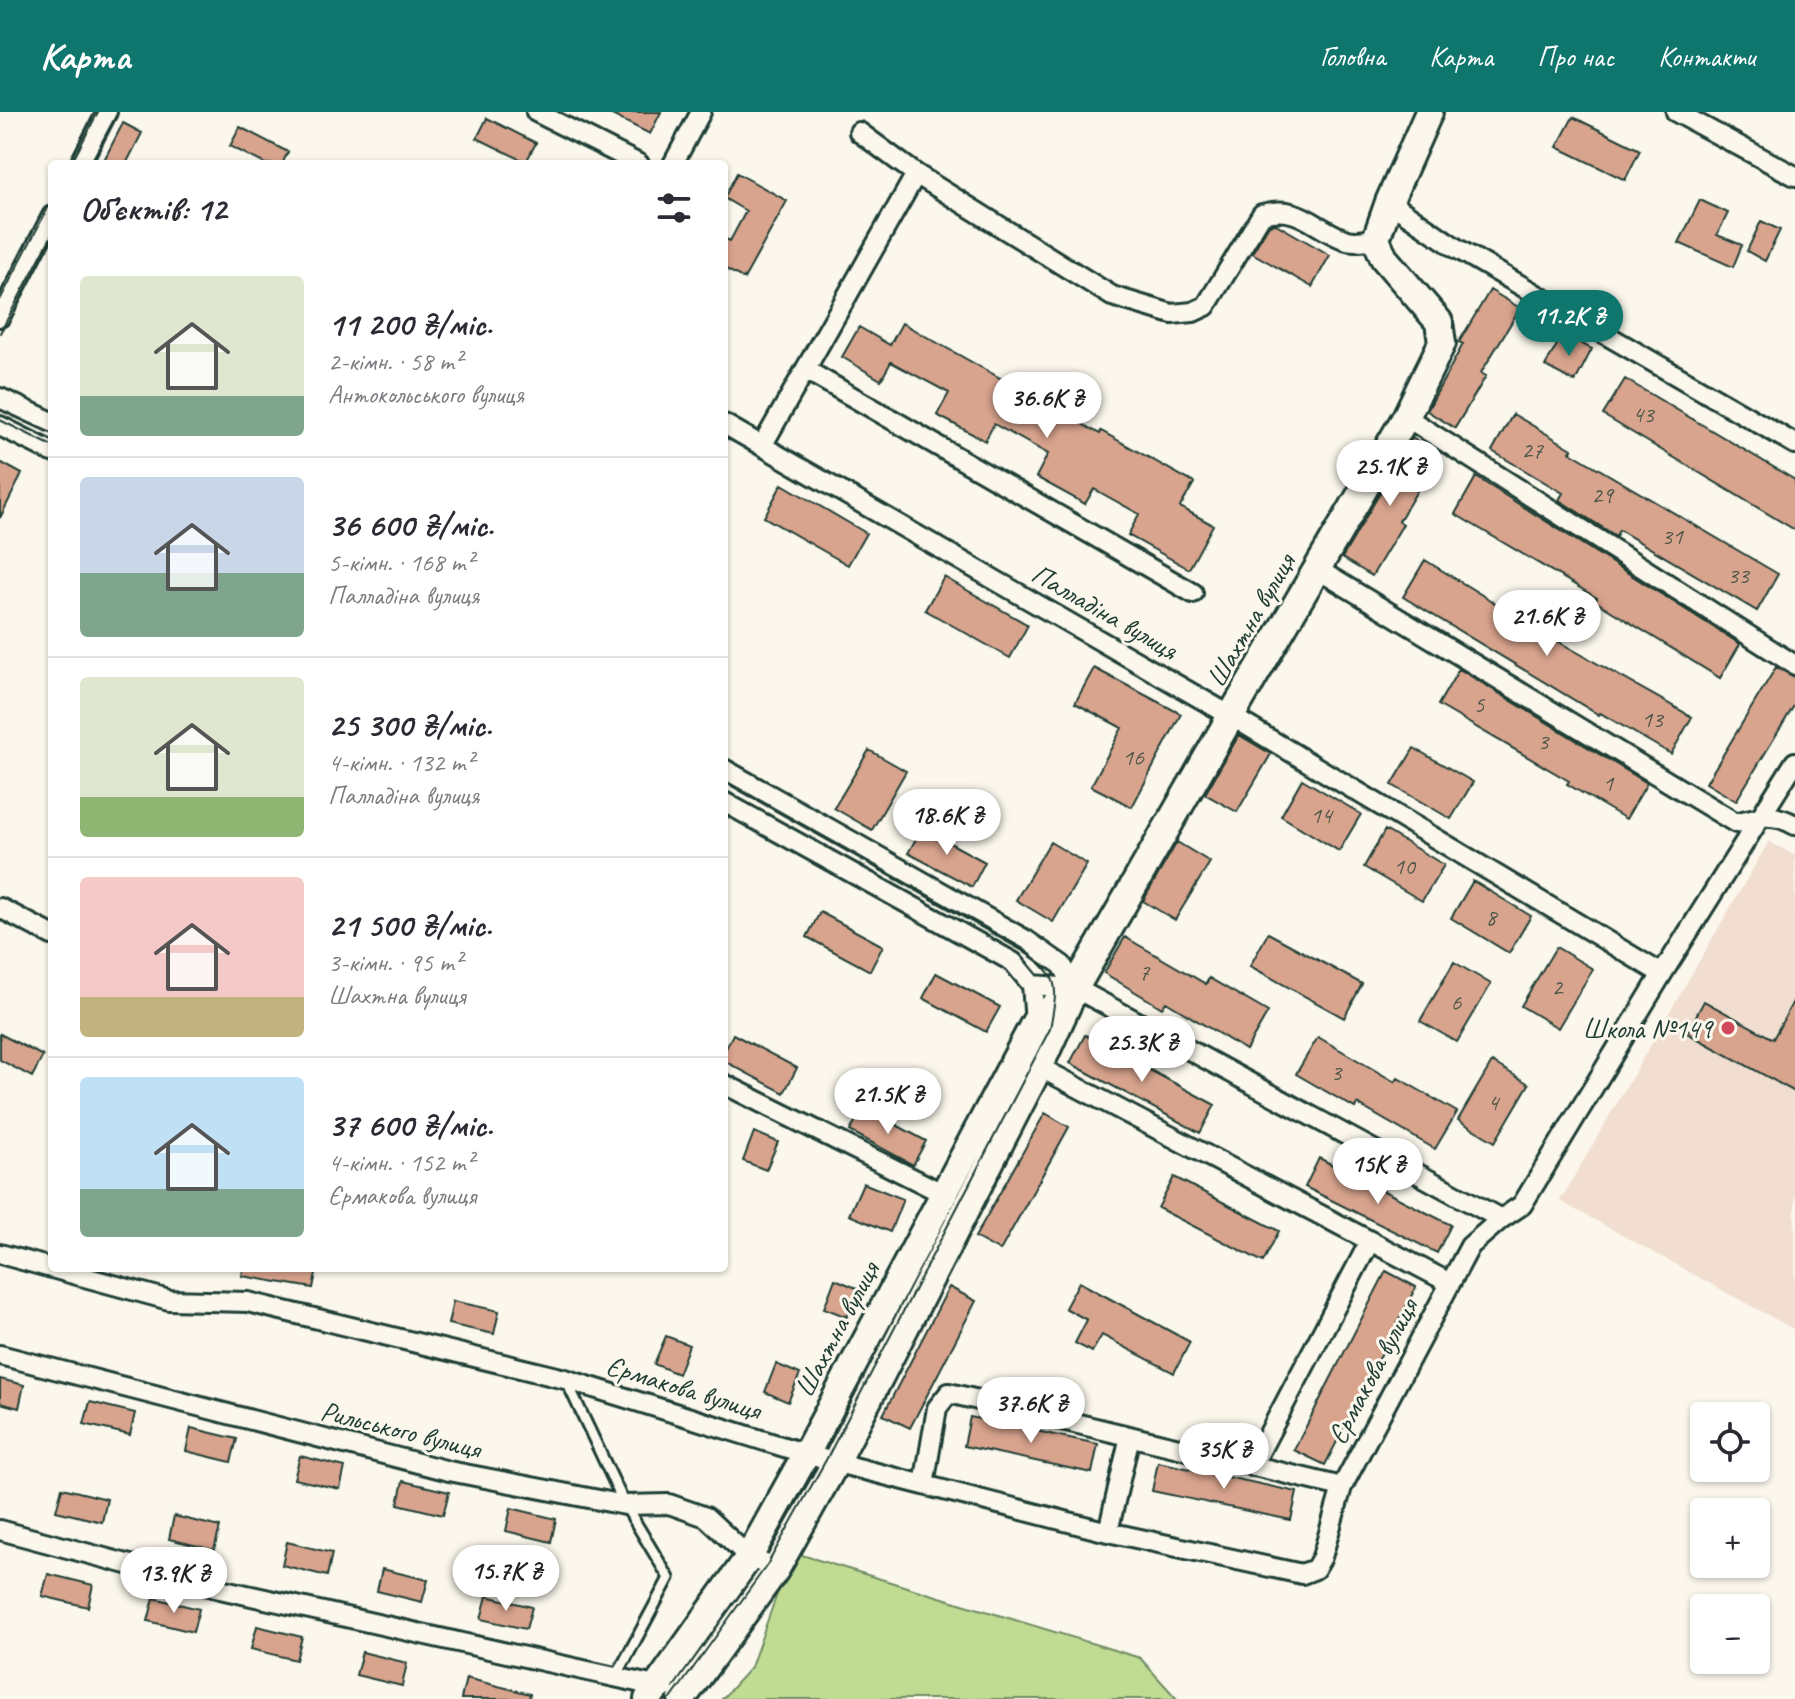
<!DOCTYPE html>
<html lang="uk">
<meta charset="utf-8">
<style>
:root{--surface:#fff;--page:#f7f7f7;--text:#2b2b33;--muted:#7c7c81;--line:#e1e1e2;--accent:#0f766e}
body{margin:0;font-family:Caveat,sans-serif;background:var(--page);color:var(--text);height:100vh;display:flex;flex-direction:column;font-size:30px;white-space:nowrap}
*{box-sizing:border-box;margin:0}
p{font-size:26px;color:var(--muted)}
.icon{flex:none;width:44px;height:44px;fill:none;stroke:currentColor;stroke-width:2;stroke-linecap:round;stroke-linejoin:round}
.map{position:relative;flex:1;overflow:hidden}
.panel{position:absolute;left:48px;top:48px;width:680px;height:1112px;display:flex;flex-direction:column;background:var(--surface);border-radius:8px;box-shadow:0 2px 6px #0004}
.panel>*{flex:none}
.controls{position:absolute;left:1690px;top:1290px;display:grid;gap:16px}
.controls a{display:grid;place-items:center;width:80px;height:80px;border-radius:8px;background:var(--surface);box-shadow:0 2px 6px #0004;font-size:40px}
.price{position:absolute;translate:-50% -68px;padding:0 18px;border-radius:28px;background:#fff;color:#222;font-size:26px;line-height:52px;filter:drop-shadow(0 2px 4px #0008)}
.price::after{content:'';position:absolute;left:50%;top:48px;width:24px;height:18px;margin-left:-12px;background:inherit;clip-path:polygon(0 0,100% 0,50% 100%)}
.price.on{background:var(--accent);color:#fff}
ul{padding:0;list-style:none}
li{display:flex;align-items:center;gap:24px;height:200px;padding:0 32px}
li+li{border-top:2px solid var(--line)}
li span{display:grid;place-items:center;flex:none;width:224px;height:160px;border-radius:8px;color:#555}
li>.icon{margin-inline-start:auto}
span .icon{width:96px;height:96px;fill:#fffc;stroke-width:1}
li b{font-size:34px}
h2{display:flex;justify-content:space-between;align-items:center;height:96px;padding:0 32px;font-size:34px}
header{display:flex;align-items:center;gap:48px;box-sizing:border-box;height:112px;padding:0 40px;background:var(--accent);color:#fff}
header strong{font-size:38px}
nav{display:flex;gap:44px;margin-inline-start:auto;font-size:28px}
.map>svg:first-child{display:block}
.built{fill:#f1ded0}
.green{fill:#c0dc93;stroke:#708c64;stroke-width:2}
.building{fill:#d9a48e;stroke:#1f3d34;stroke-width:2}
.lines{fill:none;stroke-linecap:round;stroke-linejoin:round}
.lane-casing{stroke:#1f3d34;stroke-width:15}
.street-casing{stroke:#1f3d34;stroke-width:24}
.secondary-casing{stroke:#1f3d34;stroke-width:32}
.lane{stroke:#fbf7ec;stroke-width:9}
.street{stroke:#fbf7ec;stroke-width:18}
.secondary{stroke:#fbf7ec;stroke-width:26}
.tram{stroke:#1f3d34;stroke-width:2}
.poi-dot{fill:#d1495b;stroke:#fbf7ec;stroke-width:3}
.labels{text-anchor:middle;stroke-width:6;stroke-linejoin:round;paint-order:stroke}
.number-label{font-size:24px;fill:#4e574a}
.street-label{font-size:28px;fill:#1f3d34;stroke:#fbf7ec}
.poi-label{font-size:28px;fill:#1f3d34;stroke:#fbf7ec;text-anchor:end}
</style>
<header>
<strong>Карта</strong>
<nav><a>Головна</a><a>Карта</a><a>Про нас</a><a>Контакти</a></nav>
</header>
<div class="map">
<svg width="1795" height="1587" viewBox="0 0 1795 1587">
<rect width="100%" height="100%" fill="#fbf7ec"/>
<filter id="ink" filterUnits="userSpaceOnUse"><feTurbulence type="fractalNoise" baseFrequency=".0125" numOctaves="2"/><feDisplacementMap in="SourceGraphic" scale="16" xChannelSelector="R" yChannelSelector="G"/><feConvolveMatrix kernelMatrix="1 2 1 2 8 2 1 2 1" color-interpolation-filters="sRGB"/></filter>
<g filter="url(#ink)">
<path class="built" d="M1769 729 1795 744V1218L1560 1089Z"/>
<path class="green" d="M792 1440 1140 1546 1177 1587H722L751 1555Z"/>
<path class="building" d="M606 0H661L650 22Z
M1573 5 1640 38 1625 68 1557 35Z
M487 6 536 31 526 50 477 26Z
M123 11 142 21 126 52H102Z
M240 15 288 40 282 52H265L230 34Z
M737 61 787 89 744 167 724 156V126L730 129 746 99 724 86Z
M1700 88 1728 101 1717 123 1742 133 1733 155 1679 131Z
M1761 109 1780 118 1765 149 1747 139Z
M1276 112 1330 143 1312 175 1252 141 1269 113Z
M1490 178 1520 196 1481 261 1486 264 1455 316 1427 299 1463 232 1459 230Z
M902 211 1100 322 1101 319 1194 371 1180 395 1213 413 1189 457 1128 423 1139 402 1094 377 1085 392 1036 365 1048 342 994 312 985 329 937 303 949 281 891 250 881 268 842 245 859 215 890 233Z
M1563 222 1592 237 1575 270 1545 254Z
M1625 267 1795 368V418L1603 303Z
M1513 302 1572 337 1570 340 1778 462 1757 499 1619 418 1616 424 1559 388 1563 381 1492 339Z
M1412 326 1439 342 1399 409 1403 412 1372 464 1342 446Z
M0 350 22 362 0 406Z
M1476 365 1740 532 1720 566 1595 489 1597 486 1455 402Z
M782 372 866 421 848 453 764 405Z
M1425 448 1552 526 1692 605 1671 642 1600 601 1599 603 1403 485Z
M944 465 1028 513 1010 546 925 498Z
M1776 555 1795 565V592L1736 689 1706 671Z
M1094 556 1181 602 1132 695 1091 674 1122 616 1075 591Z
M1459 557 1647 671 1626 707 1567 672 1569 669 1438 593Z
M1239 623 1271 642 1237 700 1205 682Z
M1414 636 1473 670 1451 707 1392 673Z
M869 638 906 659 872 718 834 696Z
M1302 667 1361 702 1339 739 1281 704Z
M922 716 985 750 972 775 908 741Z
M1385 718 1444 753 1422 789 1364 755Z
M1050 730 1087 752 1053 810 1016 788Z
M1177 730 1210 750 1175 808 1143 789Z
M1473 769 1531 804 1509 841 1451 806Z
M820 800 883 834 870 859 807 825Z
M1268 821 1362 872 1344 906 1250 854Z
M1125 825 1206 872 1209 866 1268 900 1246 938 1166 890 1162 896 1104 861Z
M1556 835 1593 857 1558 916 1521 894Z
M1454 850 1491 872 1457 930 1420 909Z
M936 861 1000 895 986 920 923 886Z
M1795 886V980L1687 921 1704 889 1773 927Z
M0 922 43 944 32 965 0 948Z
M733 922 797 956 784 981 724 949V940Z
M1085 923 1215 993 1200 1021 1070 951Z
M1318 925 1395 970 1398 966 1457 1000 1435 1037 1357 992 1355 996 1296 962Z
M1492 950 1529 972 1495 1030 1458 1008Z
M863 995 926 1029 913 1053 850 1019Z
M1045 1001 1069 1015 1000 1139 975 1125Z
M754 1020 778 1030 766 1058 743 1049Z
M1319 1046 1451 1113 1437 1141 1305 1075Z
M1174 1065 1279 1119 1263 1150 1158 1096Z
M863 1071 903 1087 890 1120 849 1103Z
M243 1156H317L313 1176 242 1164Z
M1386 1159 1416 1175 1325 1353 1294 1338Z
M835 1167 859 1177 847 1205 824 1196Z
M1079 1170 1190 1230 1174 1261 1102 1223 1092 1240 1075 1231 1087 1208 1065 1196Z
M949 1175 976 1189 910 1316 883 1303Z
M453 1189 499 1199 494 1222 448 1212Z
M666 1224 689 1233 678 1262 654 1252Z
M776 1252 800 1262 788 1290 765 1280Z
M0 1267 24 1273 19 1296 0 1291Z
M90 1290 135 1301 130 1323 84 1312Z
M970 1305 1098 1332 1092 1361 964 1334Z
M191 1316 237 1327 231 1350 186 1339Z
M300 1344 345 1355 340 1377 294 1367Z
M1158 1350 1297 1380 1291 1408 1152 1379Z
M403 1369 449 1380 443 1403 398 1392Z
M62 1376 107 1387 102 1410 56 1399Z
M511 1396 556 1407 551 1430 506 1419Z
M174 1404 220 1415 214 1438 169 1427Z
M287 1430 332 1441 327 1464 282 1453Z
M382 1457 428 1468 422 1490 377 1479Z
M48 1462 93 1473 88 1495 42 1484Z
M487 1484 532 1495 526 1517 481 1507Z
M154 1486 199 1497 193 1520 148 1509Z
M257 1514 302 1525 296 1548 251 1537Z
M362 1540 407 1551 402 1574 356 1563Z
M466 1566 530 1582 529 1587H461Z"/>
<g class="lines">
<g class="lane-casing">
<path id="lane" d="M566 1268 625 1393 669 1466 616 1565"/>
</g>
<g class="street-casing">
<path id="street" d="M536 0 639 52
M1676 0 1795 64
M859 20 916 62 1112 184 1172 202 1193 200 1206 194 1262 102C1300 92 1312 115 1344 127 1353 131 1366 128 1376 127
M80 52 107 0
M673 52 701 0
M1389 90 1456 136 1795 332
M0 205 52 104
M806 258 1193 481
M0 286 52 310
M1406 305 1795 553
M724 312 1231 604 1662 862
M0 314 52 340
M762 334 916 62
M1317 457 1736 711C1758 704 1775 701 1795 713
M724 657 1026 828 1062 853 1075 876 1501 1107
M724 690 1013 850 1032 873 1035 910
M0 796 52 823
M1032 873 1075 876
M1039 955 1450 1171
M724 972 944 1082
M0 1142 169 1188 248 1190 565 1267 826 1348 1108 1420 1302 1462 1315 1457 1322 1445 1342 1375 1470 1134 1501 1107 1522 1093 1662 862 1795 650
M0 1243 449 1359 625 1393 669 1392 706 1405 749 1445 776 1457
M1252 1354 1370 1129
M924 1373 937 1296 949 1281 1342 1375
M0 1418 220 1477 664 1576
M1108 1420 1130 1324"/>
</g>
<g class="secondary-casing">
<path id="secondary" d="M648 1587 749 1445 806 1342 1035 910 1073 878
M682 1587 776 1457 836 1350 1039 955 1075 876 1231 604 1406 305 1442 231 1439 210 1384 146 1376 127 1389 90 1429 0"/>
</g>
<use href="#lane" class="lane"/>
<use href="#street" class="street"/>
<use href="#secondary" class="secondary"/>
<path class="tram" d="M71 52 98 0
M90 52 118 0
M0 188 52 88
M0 221 52 123
M0 308 52 334
M671 1587 767 1453 826 1348 1050 917C1058 871 1061 868 1024 837L724 668"/>
</g>
</g>
<circle class="poi-dot" cx="1728" cy="916" r="8"/>
<g class="labels">
<g class="number-label">
<text x="1643" y="310">43</text>
<text x="1532" y="346">27</text>
<text x="1602" y="391">29</text>
<text x="1672" y="432">31</text>
<text x="1738" y="471">33</text>
<text x="1479" y="600">5</text>
<text x="1652" y="615">13</text>
<text x="1543" y="637">3</text>
<text x="1133" y="653">16</text>
<text x="1608" y="679">1</text>
<text x="1321" y="711">14</text>
<text x="1404" y="762">10</text>
<text x="1491" y="813">8</text>
<text x="1144" y="868">7</text>
<text x="1557" y="883">2</text>
<text x="1456" y="898">6</text>
<text x="1336" y="968">3</text>
<text x="1493" y="998">4</text>
</g>
<g class="street-label">
<text transform="translate(1105 499) rotate(30)" y="10">Палладіна вулиця</text>
<text transform="translate(1250 508) rotate(-60)" y="10">Шахтна вулиця</text>
<text transform="translate(836 1217) rotate(-62)" y="10">Шахтна вулиця</text>
<text transform="translate(1372 1259) rotate(-62)" y="10">Єрмакова вулиця</text>
<text transform="translate(684 1275) rotate(17)" y="10">Єрмакова вулиця</text>
<text transform="translate(401 1317) rotate(14)" y="10">Рильського вулиця</text>
</g>
<g class="poi-label">
<text x="1712" y="926">Школа №149</text>
</g>
</g>
</svg>
<div class="controls">
<a><svg class="icon" aria-label="locate" viewBox="0 0 24 24"><circle cx="12" cy="12" r="6"/><path d="M12 2v4M12 18v4M2 12h4M18 12h4"/></svg></a>
<a>+</a>
<a>−</a>
</div>
<b class="price on" style="left:1569px;top:246px">11.2K ₴</b>
<b class="price" style="left:1047px;top:328px">36.6K ₴</b>
<b class="price" style="left:1390px;top:396px">25.1K ₴</b>
<b class="price" style="left:1547px;top:546px">21.6K ₴</b>
<b class="price" style="left:947px;top:745px">18.6K ₴</b>
<b class="price" style="left:1142px;top:972px">25.3K ₴</b>
<b class="price" style="left:888px;top:1024px">21.5K ₴</b>
<b class="price" style="left:1378px;top:1094px">15K ₴</b>
<b class="price" style="left:1031px;top:1333px">37.6K ₴</b>
<b class="price" style="left:1224px;top:1379px">35K ₴</b>
<b class="price" style="left:506px;top:1501px">15.7K ₴</b>
<b class="price" style="left:174px;top:1503px">13.9K ₴</b>
<section class="panel">
<h2>Об’єктів: 12<svg class="icon" aria-label="filters" viewBox="0 0 24 24"><path d="M4 7h16M4 17h16"/><circle cx="9" cy="7" r="2"/><circle cx="15" cy="17" r="2"/></svg></h2>
<ul>
<li><span style="background:linear-gradient(#dfe7d0 75%,#7fa58c 0)"><svg class="icon" aria-label="home" viewBox="0 0 24 24"><path d="M3 11l9-7 9 7M6 9v11h12V9"/></svg></span><div><b>11 200 ₴/міс.</b><p>2-кімн. · 58 m²</p><p>Антокольського вулиця</p></div></li>
<li><span style="background:linear-gradient(#c9d6e8 60%,#7fa58c 0)"><svg class="icon" aria-label="home" viewBox="0 0 24 24"><path d="M3 11l9-7 9 7M6 9v11h12V9"/></svg></span><div><b>36 600 ₴/міс.</b><p>5-кімн. · 168 m²</p><p>Палладіна вулиця</p></div></li>
<li><span style="background:linear-gradient(#dfe7d0 75%,#8fb573 0)"><svg class="icon" aria-label="home" viewBox="0 0 24 24"><path d="M3 11l9-7 9 7M6 9v11h12V9"/></svg></span><div><b>25 300 ₴/міс.</b><p>4-кімн. · 132 m²</p><p>Палладіна вулиця</p></div></li>
<li><span style="background:linear-gradient(#f6c9c9 75%,#c2b280 0)"><svg class="icon" aria-label="home" viewBox="0 0 24 24"><path d="M3 11l9-7 9 7M6 9v11h12V9"/></svg></span><div><b>21 500 ₴/міс.</b><p>3-кімн. · 95 m²</p><p>Шахтна вулиця</p></div></li>
<li><span style="background:linear-gradient(#bfe0f5 70%,#7fa58c 0)"><svg class="icon" aria-label="home" viewBox="0 0 24 24"><path d="M3 11l9-7 9 7M6 9v11h12V9"/></svg></span><div><b>37 600 ₴/міс.</b><p>4-кімн. · 152 m²</p><p>Єрмакова вулиця</p></div></li>
</ul>
</section>
</div>
